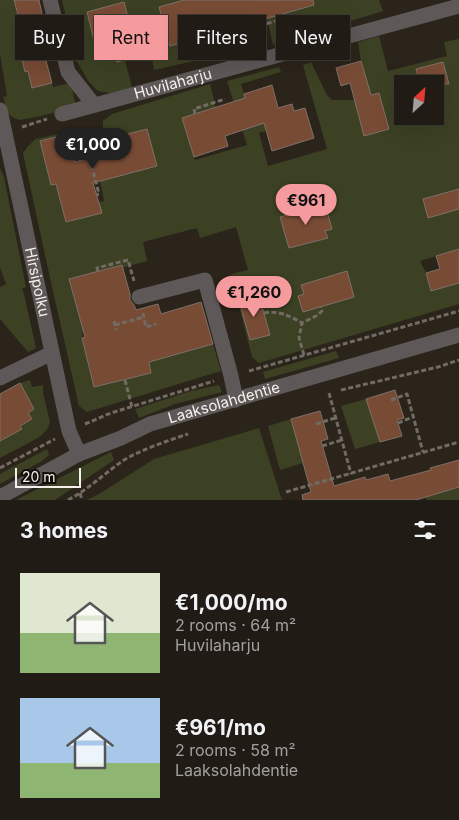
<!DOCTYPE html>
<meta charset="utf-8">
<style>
:root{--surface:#201b14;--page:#2d2822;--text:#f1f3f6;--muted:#a2a1a0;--line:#3d3934;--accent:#f59b9d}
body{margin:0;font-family:Inter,sans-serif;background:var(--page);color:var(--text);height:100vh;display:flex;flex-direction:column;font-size:19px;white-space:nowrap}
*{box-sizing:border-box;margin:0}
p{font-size:16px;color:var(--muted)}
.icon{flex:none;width:28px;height:28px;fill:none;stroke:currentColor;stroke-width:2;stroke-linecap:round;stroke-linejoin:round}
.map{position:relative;height:500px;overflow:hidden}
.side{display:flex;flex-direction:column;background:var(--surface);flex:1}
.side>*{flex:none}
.hud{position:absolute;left:15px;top:15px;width:430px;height:45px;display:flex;gap:10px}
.needle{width:32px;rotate:26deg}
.fabs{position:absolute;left:394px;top:75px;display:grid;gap:10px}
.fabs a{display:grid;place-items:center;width:50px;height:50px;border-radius:0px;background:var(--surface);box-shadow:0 5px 20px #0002,0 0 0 1px var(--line);font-size:25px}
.scale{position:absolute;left:15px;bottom:12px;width:66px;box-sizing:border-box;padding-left:5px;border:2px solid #f5f0e9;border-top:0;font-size:14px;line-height:18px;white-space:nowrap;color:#f5f0e9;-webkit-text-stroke:4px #110e0a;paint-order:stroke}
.price{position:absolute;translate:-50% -42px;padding:0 11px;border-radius:18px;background:var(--accent);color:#111;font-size:16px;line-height:32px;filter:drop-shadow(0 1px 2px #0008)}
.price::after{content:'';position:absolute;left:50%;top:30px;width:15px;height:11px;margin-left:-8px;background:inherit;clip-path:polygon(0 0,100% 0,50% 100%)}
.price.active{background:#222;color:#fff}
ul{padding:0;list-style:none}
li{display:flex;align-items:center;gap:15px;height:125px;padding:0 20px}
li span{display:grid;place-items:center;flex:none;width:140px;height:100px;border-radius:0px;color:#555}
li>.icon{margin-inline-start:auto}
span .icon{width:60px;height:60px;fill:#fffc;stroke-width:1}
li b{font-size:21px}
h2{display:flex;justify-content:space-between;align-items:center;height:60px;padding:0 20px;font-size:21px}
.tag{padding:0 18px;border-radius:0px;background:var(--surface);box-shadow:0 5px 20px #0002,0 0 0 1px var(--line);font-size:18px;line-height:45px}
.tag.active{background:var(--accent);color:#111}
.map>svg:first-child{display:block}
.green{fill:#3c4123;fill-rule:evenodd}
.building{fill:#784b35;stroke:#7e706a}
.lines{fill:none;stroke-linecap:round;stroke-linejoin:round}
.path{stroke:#726b63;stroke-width:3;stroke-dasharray:5 2.5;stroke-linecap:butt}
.minor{stroke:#5f5859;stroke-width:15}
.labels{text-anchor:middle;stroke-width:4;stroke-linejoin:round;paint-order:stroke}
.street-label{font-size:15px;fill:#f5f0e9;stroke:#110e0a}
</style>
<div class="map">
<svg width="459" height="500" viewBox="0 0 459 500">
<rect width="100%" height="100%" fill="#2b241a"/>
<path class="green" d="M0 0H14L21 30 15 32 25 72 28 71 32 88 52 83 53 87 71 83 76 107 41 116 20 120 14 118 8 114 3 97 7 96 0 54Z
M62 0H205L220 55 154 70 151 54 125 60 132 88 110 93 98 91 89 82 76 60Z
M263 0H379L383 11 273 45Z
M379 36 388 71 447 56 444 42 459 39V249L420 261 426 273 431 291 459 283V304L259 363 252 357 231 274 248 270 236 227 200 238 197 228 143 242 147 261 122 268 121 265 69 280 83 329 82 338 94 387 151 373 147 353 166 357 213 344 221 371 87 412 79 406 48 269 23 153 28 146 36 139 76 130 40 142 51 185 56 184 67 222 101 213 99 202 104 201 92 140 104 137 103 129V121L112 114 210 84 216 108 182 118 195 160 247 145 227 81 279 67 281 72 241 84 252 119 265 107 277 103 278 108 269 111 263 121 266 131 259 133 268 166 327 149 303 65 311 62 327 95 332 100H354L359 99 361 61 358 42ZM402 84H435V116H402Z
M0 168 4 177 26 287 22 289 24 294 36 348 28 352 0 319V287L6 284 0 268Z
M336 351 339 358 265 379 263 372Z
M30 380 32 387 43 385V393L50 422 47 430 38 438 0 458V440L21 428 20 426 32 419 28 413 34 409 20 383Z
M219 385 222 392 175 404 139 418 135 409 191 391Z
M366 399 380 442 355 449 341 406Z
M291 419 303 463 280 470 268 426Z
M259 428 282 500H87L99 494 154 459Z
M47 449 49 455 42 461 0 484V474Z
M111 452 114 460 55 500H16Z
M459 487V500H427L426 497Z"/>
<path class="building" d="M14 0H39L51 55 45 57 52 83 32 88 28 71 25 72 15 31 22 30Z
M184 0H313L314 5 170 46 159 7Z
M124 2 138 56 117 62 114 52 98 56 87 12Z
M361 61 371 95 379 93 389 129 364 136 350 83 341 86 336 68Z
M443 62 449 84H420L416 69Z
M272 85 278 108 292 104 294 111 305 108 314 138 272 151 264 123 225 136 228 146 194 157 182 118 245 98 244 94Z
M147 129 157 166 93 183 102 213 66 222 56 184 51 185 40 141 68 134 75 162 119 150 116 137Z
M459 189V209L428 218 423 199Z
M325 204 332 229 325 231 328 238 289 248 280 217Z
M459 249V283L431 291 426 273 440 269 436 256Z
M122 265 130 294V300L134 305 136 310 158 304 161 314 201 302 213 344 149 362 151 373 94 387 82 338 85 337 69 279Z
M347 271 354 297 303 312 298 296 304 294 301 285Z
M259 296 270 335 250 340 239 301Z
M20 383 34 409 28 413 32 419 20 426 22 429 0 441V394Z
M395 390 404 418 397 420 402 436 380 442 366 399Z
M320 411 328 439 321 441 334 486 365 477 366 480 388 474 390 481 431 470 430 468 459 460V487L416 500H303L302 495 311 492 291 419Z"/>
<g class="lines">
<path class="path" d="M185 42 186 46 203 56
M249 45 258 26 280 20 279 15
M195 114 194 109 225 99
M22 127 47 119
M84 136 99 194 96 195
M98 271 97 268 128 260 134 281
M143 313 146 327 156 324
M264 313C278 310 290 316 302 323
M114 321 116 330
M115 325 144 317
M304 355 299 338 302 323 316 316 322 311 321 307
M249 371 459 311
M125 380 132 407
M341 390 438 367 459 360
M329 393 351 474
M391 400 407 394 423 452
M398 423 413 417
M85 424 111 413 214 381
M316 424 335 418
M322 446 342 440
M0 468 55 439
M286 492 459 442
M80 493 82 500
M68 500C87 490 103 475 121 462 139 450 167 441 188 434"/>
<g class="minor">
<path d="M50 0 68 72 94 105"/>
<path id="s1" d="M0 110 69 431 79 454"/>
<path id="s2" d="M62 114 459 6"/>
<path d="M139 297 205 280 231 376 236 400"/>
<path d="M0 378 52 353"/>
<path id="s3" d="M0 497 79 454 121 438 150 424 459 335"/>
</g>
</g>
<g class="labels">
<g class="street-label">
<text dy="5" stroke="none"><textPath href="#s2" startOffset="115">Huvilaharju</textPath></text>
<text dy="5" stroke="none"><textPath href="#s1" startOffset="176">Hirsipolku</textPath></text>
<text dy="5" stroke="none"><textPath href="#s3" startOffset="244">Laaksolahdentie</textPath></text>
</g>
</g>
</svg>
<div class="fabs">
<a><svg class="needle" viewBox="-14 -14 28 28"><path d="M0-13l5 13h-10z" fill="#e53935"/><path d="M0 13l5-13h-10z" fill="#a2a1a0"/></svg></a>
</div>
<div class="scale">20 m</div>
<b class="price active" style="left:93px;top:170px">€1,000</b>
<b class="price" style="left:306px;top:226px">€961</b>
<b class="price" style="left:254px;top:318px">€1,260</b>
<div class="hud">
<a class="tag">Buy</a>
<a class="tag active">Rent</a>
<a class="tag">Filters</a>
<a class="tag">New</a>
</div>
</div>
<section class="side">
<h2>3 homes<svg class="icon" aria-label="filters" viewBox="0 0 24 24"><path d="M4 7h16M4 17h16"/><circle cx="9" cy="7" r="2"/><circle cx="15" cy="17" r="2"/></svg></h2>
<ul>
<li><span style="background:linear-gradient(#dfe7d0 60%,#8fb573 0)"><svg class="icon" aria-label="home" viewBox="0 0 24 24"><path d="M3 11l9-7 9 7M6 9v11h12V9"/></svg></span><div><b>€1,000/mo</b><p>2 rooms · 64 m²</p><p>Huvilaharju</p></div></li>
<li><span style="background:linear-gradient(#a9c7e8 65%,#8fb573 0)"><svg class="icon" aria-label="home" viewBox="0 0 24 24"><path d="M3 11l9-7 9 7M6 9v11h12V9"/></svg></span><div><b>€961/mo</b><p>2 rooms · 58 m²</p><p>Laaksolahdentie</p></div></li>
</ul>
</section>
